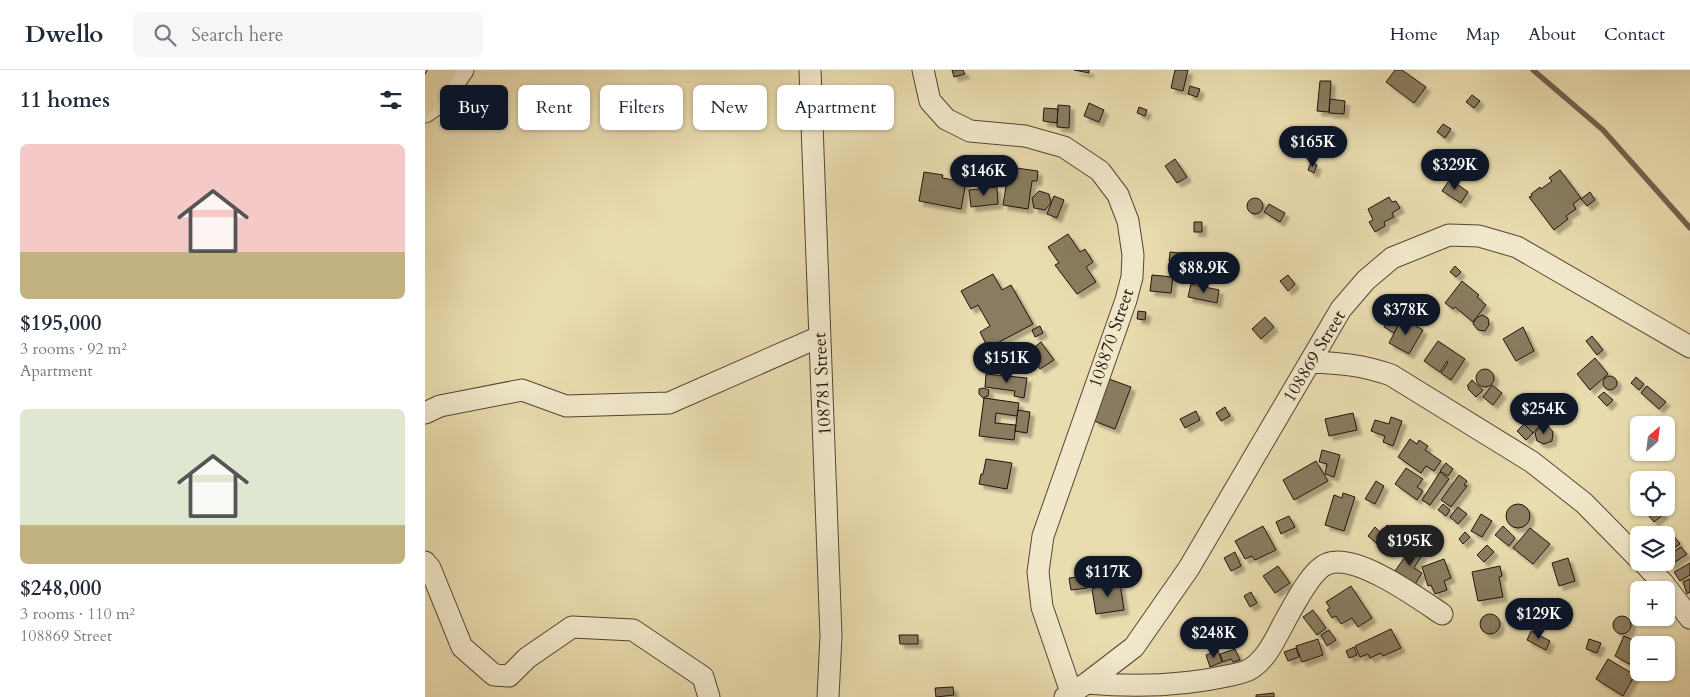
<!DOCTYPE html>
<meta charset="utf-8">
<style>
:root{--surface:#fff;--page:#f6f6f7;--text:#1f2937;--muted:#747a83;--line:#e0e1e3;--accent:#111827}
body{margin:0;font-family:Cardo,serif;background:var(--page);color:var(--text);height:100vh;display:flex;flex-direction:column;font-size:19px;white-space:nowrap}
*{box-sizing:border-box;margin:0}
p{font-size:16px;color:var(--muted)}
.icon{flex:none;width:28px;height:28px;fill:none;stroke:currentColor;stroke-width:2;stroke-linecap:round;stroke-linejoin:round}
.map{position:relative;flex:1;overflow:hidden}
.side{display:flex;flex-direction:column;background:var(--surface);width:425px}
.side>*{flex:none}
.top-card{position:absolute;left:15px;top:15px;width:475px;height:45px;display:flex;gap:10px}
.needle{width:32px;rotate:28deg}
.tools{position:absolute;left:1205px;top:346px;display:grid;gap:10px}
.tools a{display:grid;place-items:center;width:45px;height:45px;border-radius:8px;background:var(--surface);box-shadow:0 1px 4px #0004;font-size:25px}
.price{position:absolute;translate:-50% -42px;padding:0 11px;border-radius:18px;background:var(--accent);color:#fff;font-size:16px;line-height:32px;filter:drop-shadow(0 1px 2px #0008)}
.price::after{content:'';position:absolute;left:50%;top:30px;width:15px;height:11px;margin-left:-8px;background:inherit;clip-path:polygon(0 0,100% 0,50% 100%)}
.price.current{background:#222;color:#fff}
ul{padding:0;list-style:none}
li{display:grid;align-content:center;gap:10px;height:265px;padding:0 20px}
li span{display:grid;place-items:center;height:155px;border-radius:8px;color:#555}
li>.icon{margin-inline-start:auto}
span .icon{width:90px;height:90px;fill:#fffc;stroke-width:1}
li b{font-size:21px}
h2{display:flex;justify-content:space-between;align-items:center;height:60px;padding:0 20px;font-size:21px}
.pill{padding:0 18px;border-radius:8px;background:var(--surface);box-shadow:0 1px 4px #0004;font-size:18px;line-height:45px}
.pill.current{background:var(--accent);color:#fff}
header{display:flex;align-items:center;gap:30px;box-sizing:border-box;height:70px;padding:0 25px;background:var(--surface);border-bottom:1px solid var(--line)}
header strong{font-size:24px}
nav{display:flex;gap:28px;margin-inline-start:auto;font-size:18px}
.search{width:350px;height:45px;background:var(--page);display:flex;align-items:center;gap:12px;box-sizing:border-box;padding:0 18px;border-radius:8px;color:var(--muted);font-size:19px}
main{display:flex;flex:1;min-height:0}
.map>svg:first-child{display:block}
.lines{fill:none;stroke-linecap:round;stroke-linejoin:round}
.stream{stroke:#71634d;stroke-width:5.5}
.building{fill:#897c61;stroke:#22130c;filter:url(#shadow)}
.minor-casing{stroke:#544535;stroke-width:23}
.major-casing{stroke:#22130c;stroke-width:28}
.minor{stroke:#f1e8cb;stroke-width:21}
.major{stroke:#e9dcaf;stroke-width:26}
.labels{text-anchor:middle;stroke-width:4;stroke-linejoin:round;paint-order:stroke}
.street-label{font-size:18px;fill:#22130c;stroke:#f1e8cb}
</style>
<header>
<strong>Dwello</strong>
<div class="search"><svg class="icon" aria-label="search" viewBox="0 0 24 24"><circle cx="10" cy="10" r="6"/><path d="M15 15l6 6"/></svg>Search here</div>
<nav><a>Home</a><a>Map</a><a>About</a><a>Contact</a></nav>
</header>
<main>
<section class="side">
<h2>11 homes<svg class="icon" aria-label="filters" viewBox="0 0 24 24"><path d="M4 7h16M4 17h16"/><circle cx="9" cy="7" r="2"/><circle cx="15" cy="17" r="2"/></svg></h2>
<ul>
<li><span style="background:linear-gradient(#f6c9c9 70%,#c2b280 0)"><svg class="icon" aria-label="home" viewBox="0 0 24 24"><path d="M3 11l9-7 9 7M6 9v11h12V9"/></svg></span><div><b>$195,000</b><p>3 rooms · 92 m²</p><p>Apartment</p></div></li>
<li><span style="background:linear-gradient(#dfe7d0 75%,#c2b280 0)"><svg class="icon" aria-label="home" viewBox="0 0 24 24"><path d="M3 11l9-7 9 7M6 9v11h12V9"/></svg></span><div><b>$248,000</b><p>3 rooms · 110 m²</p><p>108869 Street</p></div></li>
</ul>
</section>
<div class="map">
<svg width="1265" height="627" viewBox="0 0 1265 627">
<defs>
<filter id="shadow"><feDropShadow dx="4.5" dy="4.5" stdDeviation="1" flood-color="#0004"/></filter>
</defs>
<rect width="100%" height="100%" fill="#e9dcaf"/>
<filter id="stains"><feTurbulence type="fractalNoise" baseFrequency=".004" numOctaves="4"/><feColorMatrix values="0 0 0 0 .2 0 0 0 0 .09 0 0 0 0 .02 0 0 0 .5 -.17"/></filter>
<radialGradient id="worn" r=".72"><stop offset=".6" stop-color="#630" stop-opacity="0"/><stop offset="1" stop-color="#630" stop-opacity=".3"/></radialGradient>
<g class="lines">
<path class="stream" d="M1108 0 1178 60 1265 158"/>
</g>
<path class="building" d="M527 0H538L540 4 529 7Z
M649 0H664V3Z
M750 0H763L758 21 746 18Z
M970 0H977L1001 17 989 33 961 12Z
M895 11H906L904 42 892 41Z
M765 16 775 19 772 27 763 24Z
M1047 25 1055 31 1049 38 1041 32Z
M905 29 920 31 919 44 904 43Z
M664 33 679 40 674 52 659 46Z
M633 35 645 36 644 58 632 57Z
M714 37 722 40 720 46 712 43Z
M619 38 633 39 632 53 618 51Z
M1018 54 1026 59 1020 68 1012 62Z
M750 89 762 107 752 113 740 96Z
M886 92 892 95 889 103 883 100Z
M562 96H572V107L561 106Z
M584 97 613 101 612 111H607L603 139 578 135Z
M1135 100 1156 128 1148 134 1151 139 1141 146 1143 149 1129 160 1104 127 1107 126 1106 124 1115 117 1116 119 1127 111 1124 108Z
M499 102 518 105 517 108 541 112 536 139 494 131Z
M1025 109 1043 122 1036 133 1017 121Z
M572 117 573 134 546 137 544 120Z
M614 121 624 124 626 133 620 140 609 138 607 128Z
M1165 122 1170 130 1162 136 1156 129Z
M629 126 639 130 632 148 622 144Z
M964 127 967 132 971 131 975 138 967 143 969 147 959 152 960 156 950 162 944 152 948 150 943 139Z
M822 136a8 8 0 1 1 16 0a8 8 0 1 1-16 0Z
M844 134 860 143 855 152 839 142Z
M769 152H777V162H769Z
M643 164 655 182 660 179 668 192 661 197 671 212 652 224 630 195 634 193 623 177Z
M745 182 755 183 754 192 744 191Z
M1030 196 1036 202 1031 207 1025 202Z
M568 204 577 220 586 215 608 254 563 278 555 262 565 256 553 235 546 239 536 221Z
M727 205 748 207 746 223 725 221Z
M863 205 870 214 863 221 855 211Z
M1037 211 1054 225 1052 227 1061 235 1048 252 1030 237 1028 239 1020 233Z
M766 214 794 220 792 233 763 227Z
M982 232 999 241 992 253 976 244Z
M713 241 721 242 720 250 712 249Z
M967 241 978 247 969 263 959 257Z
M1057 245 1063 248 1064 255 1060 261 1053 260 1048 254 1051 248Z
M840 247 849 257 836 269 827 259Z
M977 248 998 260 984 284 964 273Z
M615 256 618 263 610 267 607 260Z
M1098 257 1109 281 1091 291 1078 269Z
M1167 266 1178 280 1172 285 1161 271Z
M1013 271 1040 289 1026 310 1016 303 1023 293 1022 291 1015 302 999 291Z
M616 272 629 290 615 299 603 282Z
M1170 288 1183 304 1165 320 1152 304Z
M1051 308a9 9 0 1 1 18 0a9 9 0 1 1-18 0Z
M561 304 602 308 599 328 589 326 590 321 560 317Z
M1178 313a7 7 0 1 1 14 0a7 7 0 1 1-14 0Z
M1211 307 1219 314 1214 320 1206 313Z
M684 309 706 317 690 359 669 351Z
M1047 310 1058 320 1051 327 1043 319 1044 317 1042 316Z
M1067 315 1077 323 1068 335 1058 327Z
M1222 316 1241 332 1234 339 1216 323Z
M559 318 564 320 563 326 558 328 554 324V319Z
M1179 322 1188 330 1182 336 1173 327Z
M1099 325 1108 335 1112 332 1125 345 1108 363 1087 342 1093 336 1091 333Z
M559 328 594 333 592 346 571 343 570 353 591 355 589 370 554 366Z
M800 337 805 346 796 351 791 343Z
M593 340 605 342 602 363 590 361Z
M771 341 775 350 760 358 755 349Z
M928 343 932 360 904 366 900 349Z
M966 347 977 351 968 376 958 372 960 366 946 361 950 350 964 354Z
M1099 354 1108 363 1101 370 1092 361Z
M1123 356 1128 362 1127 371 1119 374 1112 371 1110 363 1115 357Z
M985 369 992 374 994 370 1003 376 1000 380 1016 391 1009 401 1001 396 996 403 973 387Z
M897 380 915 385 909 407 900 404 902 394 894 392Z
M561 389 587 393 582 419 554 414 556 404H558Z
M891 391 903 411 869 430 858 410Z
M1021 393 1028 399 1023 406 1015 401Z
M981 398 998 409 992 417 998 421 992 430 970 414Z
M1015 402 1024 409 1005 435 997 430Z
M1034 405 1042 411 1039 415 1042 416 1026 437 1016 430Z
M951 411 959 416 950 434 940 429Z
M1214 416V434L1205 423Z
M918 423 930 427 919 461 900 455 909 425 917 428Z
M1081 446a12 12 0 1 1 24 0a12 12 0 1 1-24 0Z
M1018 434 1025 440 1021 446 1013 440Z
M1033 437 1042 444 1033 454 1025 447Z
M1217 438H1234L1239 444 1229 452Z
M1056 444 1067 451 1057 467 1046 461Z
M864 446 870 457 856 464 851 452Z
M962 455 978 468 964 484 943 466 950 457 956 463Z
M838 456 851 480 830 490 827 486 820 489 810 471Z
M1078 456 1090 468 1084 476 1070 465Z
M1105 458 1125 474 1108 494 1088 478Z
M1040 462 1045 467 1038 474 1034 469Z
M1249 466 1255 474 1241 483V471Z
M1062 475 1069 482 1059 492 1052 485Z
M1256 477 1262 484 1246 495 1241 487Z
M986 478 997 485 989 498 997 503 987 519 982 509 970 501Z
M810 482 816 496 806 501 799 488Z
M1143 488 1150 511 1134 516 1127 493Z
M1019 489 1026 508 1019 511 1022 520 1010 524 1006 515 1003 516 997 497Z
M1265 493V505L1255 511 1249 502Z
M853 496 865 513 850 523 838 506Z
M1075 496 1077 506 1074 507 1078 527 1053 531 1047 502Z
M661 506 662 518 646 520 644 508Z
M1265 509V522L1262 524 1258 512Z
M680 512 681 515 695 513 699 540 671 544 667 519 670 518V513Z
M926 516 947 548 933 557 927 548 916 554 911 546 907 548 902 540 905 538 901 532Z
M826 522 832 533 825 537 819 526Z
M888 540 901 558 892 565 878 547Z
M1055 554a10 10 0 1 1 20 0a10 10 0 1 1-20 0Z
M1188 555a9 9 0 1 1 18 0a9 9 0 1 1-18 0Z
M966 559 976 578 958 586 956 583 945 588 943 584 935 587 930 576Z
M904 560 911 570 902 576 896 565Z
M1106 561 1125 571 1121 580 1102 570Z
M474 565H493V574H475Z
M1199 566 1220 575H1214V586H1212L1208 596 1190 586Z
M893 569 898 585 877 592 871 576Z
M1164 569 1176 573 1172 583 1161 579Z
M929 577 932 585 924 588 921 581Z
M871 578 874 587 863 591 859 582Z
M810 579 815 590 808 592 806 589 798 592 795 584Z
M793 581 797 592 785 597 781 585Z
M1183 589 1210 605 1198 626 1171 609Z
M528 617 529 625 511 627 510 618Z
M849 623V627H831V625Z"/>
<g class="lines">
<g class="minor-casing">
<path id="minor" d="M385 0 406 566 403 627
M498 0 505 31 521 49 545 61 600 66 639 77 675 101 693 125 703 151 708 185 707 207 701 230 618 466 613 502 617 537 646 622
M0 42 16 31 38 0
M885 292C915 293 937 295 966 305L1107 392 1159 433 1214 489
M0 343 15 336 97 320 141 336 244 333 394 267
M0 492 5 498 37 577 69 605 84 606 102 588 147 557 208 560 278 607 284 627
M1218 492 1238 513 1265 548
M662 613C708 617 757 616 802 606 811 604 820 603 827 598 843 587 851 567 860 551 868 537 886 500 902 494 930 482 993 528 1017 544
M640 627 662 613 709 577 764 498 916 239 941 210 967 188 1024 165 1054 166 1092 177 1265 277"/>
</g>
<g class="major-casing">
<path id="major" d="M0 31 18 0"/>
</g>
<use href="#minor" class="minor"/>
<use href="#major" class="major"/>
</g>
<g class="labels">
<g class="street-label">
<text transform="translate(686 268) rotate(-71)" y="6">108870 Street</text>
<text transform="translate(889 286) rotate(-59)" y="6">108869 Street</text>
<text transform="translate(397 314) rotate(-93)" y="6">108781 Street</text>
</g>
</g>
<rect width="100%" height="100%" filter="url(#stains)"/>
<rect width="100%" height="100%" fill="url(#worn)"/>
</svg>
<div class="tools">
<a><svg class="needle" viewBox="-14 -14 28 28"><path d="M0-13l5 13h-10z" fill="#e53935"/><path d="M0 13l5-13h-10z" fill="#747a83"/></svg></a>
<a><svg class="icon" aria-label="locate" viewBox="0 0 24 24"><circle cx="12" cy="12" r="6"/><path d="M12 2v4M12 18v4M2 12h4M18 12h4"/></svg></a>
<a><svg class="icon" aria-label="layers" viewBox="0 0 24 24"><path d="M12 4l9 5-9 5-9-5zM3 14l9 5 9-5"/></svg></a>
<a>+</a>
<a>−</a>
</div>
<b class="price" style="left:888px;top:98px">$165K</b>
<b class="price" style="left:1030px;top:121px">$329K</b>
<b class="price" style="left:559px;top:127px">$146K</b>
<b class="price" style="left:779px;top:224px">$88.9K</b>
<b class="price" style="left:981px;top:266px">$378K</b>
<b class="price" style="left:582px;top:314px">$151K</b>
<b class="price" style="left:1119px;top:365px">$254K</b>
<b class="price current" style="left:985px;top:497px">$195K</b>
<b class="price" style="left:683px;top:528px">$117K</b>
<b class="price" style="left:1114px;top:570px">$129K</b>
<b class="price" style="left:789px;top:589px">$248K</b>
<div class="top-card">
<a class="pill current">Buy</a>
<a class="pill">Rent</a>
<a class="pill">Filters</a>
<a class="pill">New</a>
<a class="pill">Apartment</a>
</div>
</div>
</main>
